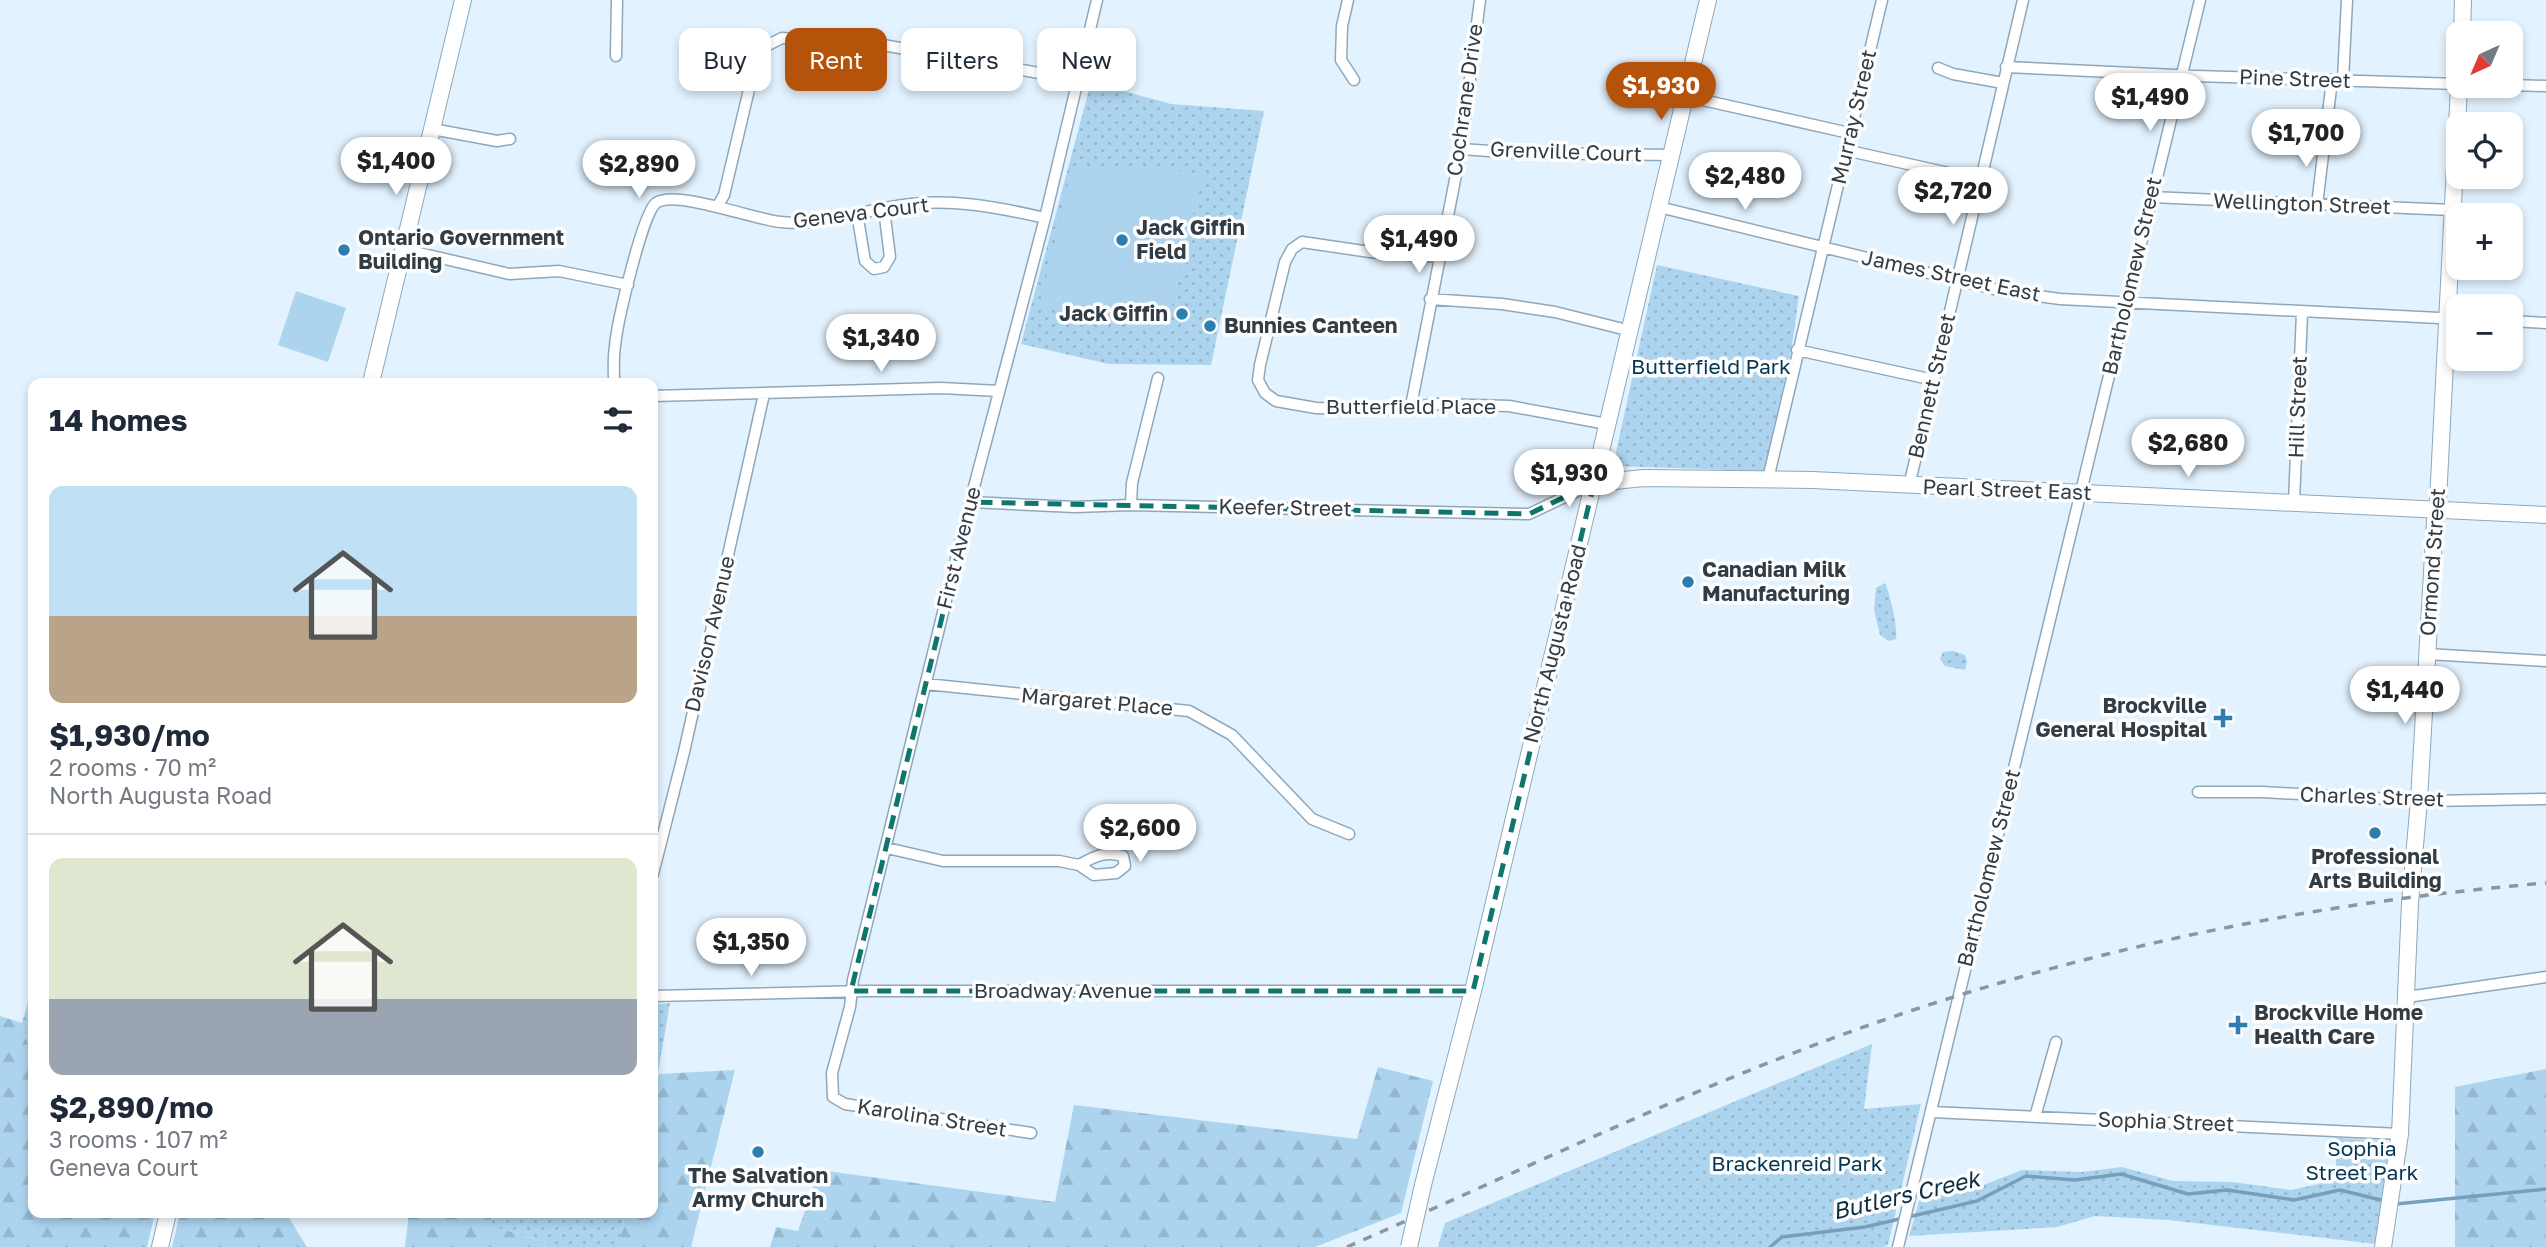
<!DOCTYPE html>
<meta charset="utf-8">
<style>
:root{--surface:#fff;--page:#f2f2f3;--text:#1f2937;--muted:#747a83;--line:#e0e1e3;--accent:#b45309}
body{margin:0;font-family:"Golos Text",sans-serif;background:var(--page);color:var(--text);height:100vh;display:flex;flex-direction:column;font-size:26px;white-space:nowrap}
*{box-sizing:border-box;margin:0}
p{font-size:23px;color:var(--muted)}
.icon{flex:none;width:38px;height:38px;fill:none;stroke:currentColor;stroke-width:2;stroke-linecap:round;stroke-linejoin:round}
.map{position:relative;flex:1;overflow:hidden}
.details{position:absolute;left:28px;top:378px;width:630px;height:840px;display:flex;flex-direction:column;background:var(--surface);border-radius:14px;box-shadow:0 4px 10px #0003}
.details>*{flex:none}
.hud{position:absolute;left:679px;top:28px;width:665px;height:63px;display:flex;gap:14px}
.needle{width:46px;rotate:224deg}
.buttons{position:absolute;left:2446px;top:21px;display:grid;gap:14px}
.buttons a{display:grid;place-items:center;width:77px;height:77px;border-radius:14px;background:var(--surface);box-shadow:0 4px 10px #0003;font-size:35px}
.price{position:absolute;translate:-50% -60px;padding:0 16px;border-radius:24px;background:#fff;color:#222;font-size:23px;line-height:46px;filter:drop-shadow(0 2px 4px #0008)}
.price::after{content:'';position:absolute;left:50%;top:42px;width:21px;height:16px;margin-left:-10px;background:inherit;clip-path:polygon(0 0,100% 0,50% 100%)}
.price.current{background:var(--accent);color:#fff}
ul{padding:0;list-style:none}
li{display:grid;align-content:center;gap:14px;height:371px;padding:0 21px}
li+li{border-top:2px solid var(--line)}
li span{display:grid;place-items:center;height:217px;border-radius:14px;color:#555}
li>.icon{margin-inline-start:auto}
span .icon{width:126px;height:126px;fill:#fffc;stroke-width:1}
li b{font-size:30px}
h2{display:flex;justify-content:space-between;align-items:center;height:84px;padding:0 21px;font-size:30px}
.chip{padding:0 24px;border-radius:14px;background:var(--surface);box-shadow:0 4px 10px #0003;font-size:24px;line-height:63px}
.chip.current{background:var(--accent);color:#fff}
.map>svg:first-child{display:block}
.forest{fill:url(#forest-firs)}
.park{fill:url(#park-dots)}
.pitch{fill:#add4ef}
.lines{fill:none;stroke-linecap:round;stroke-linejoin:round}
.stream{stroke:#789fb9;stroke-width:3.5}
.street-casing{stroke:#8ea8bb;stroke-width:13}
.secondary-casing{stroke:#8ea8bb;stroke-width:18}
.street{stroke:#fff;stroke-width:10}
.secondary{stroke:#fff;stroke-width:16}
.rail{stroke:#8a97a1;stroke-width:3.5;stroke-dasharray:9 9;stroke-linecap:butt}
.secondary-bridge-casing{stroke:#8ea8bb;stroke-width:18;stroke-linecap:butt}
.secondary-bridge{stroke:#fff;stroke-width:16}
.marked{fill:none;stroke:#0f766e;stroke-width:5;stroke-dasharray:14 9;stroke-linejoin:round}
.poi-dot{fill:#2b7faf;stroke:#fdfdfd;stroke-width:2.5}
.labels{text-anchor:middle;stroke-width:7;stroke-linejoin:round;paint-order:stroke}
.street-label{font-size:21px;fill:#313c44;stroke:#fdfdfd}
.poi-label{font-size:21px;font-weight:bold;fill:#313c44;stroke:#fdfdfd;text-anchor:start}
.park-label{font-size:21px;fill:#033753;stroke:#fdfdfd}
.water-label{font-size:23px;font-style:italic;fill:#0b2d40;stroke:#fdfdfd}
</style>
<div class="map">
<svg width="2546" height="1247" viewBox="0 0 2546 1247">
<defs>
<pattern id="forest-firs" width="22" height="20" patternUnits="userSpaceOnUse" patternTransform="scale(1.75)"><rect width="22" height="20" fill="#add4ef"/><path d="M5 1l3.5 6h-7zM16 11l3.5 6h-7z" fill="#95b7ce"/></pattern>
<pattern id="park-dots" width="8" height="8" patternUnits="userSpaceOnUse" patternTransform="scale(1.75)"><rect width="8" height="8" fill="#add4ef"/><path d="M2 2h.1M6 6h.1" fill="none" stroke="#95b7ce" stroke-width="1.8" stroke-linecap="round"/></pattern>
</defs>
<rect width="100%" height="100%" fill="#e2f2fe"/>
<path class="forest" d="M0 1016 22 1023 33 1061V1213H155L147 1247H0Z
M1378 1067 1433 1081 1401 1213 1315 1247H770L776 1227 798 1231 819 1170 1055 1202 1074 1105 1357 1139Z
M2546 1069V1247H2455V1087Z
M735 1070 691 1247H618L626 1213H653V1101L659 1074Z
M180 1213H286L307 1247H172Z
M409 1213H491L492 1226 545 1242 544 1247H405Z"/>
<path class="park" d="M1091 82 1171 104 1264 111 1211 365 1109 364 1021 344Z
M1657 265 1799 296 1791 352 1764 471 1613 466Z
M1885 583C1890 594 1898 627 1896 639L1889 641 1880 635 1874 610 1876 588Z
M1953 651 1965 655 1967 661 1965 670 1945 666 1940 659 1943 652Z
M33 985V1061L22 1023Z
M670 1003 653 1101V1005Z
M1872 1044 1864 1109 1921 1104 1888 1245 1883 1247H1438L1445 1223Z
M2336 1138 2387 1141 2390 1156 2376 1244 2169 1220 2095 1216 2057 1227 1909 1236 1920 1198 1973 1189 2022 1170 2082 1172 2122 1167 2173 1181 2232 1182 2291 1190 2336 1180Z
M491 1213H626L618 1247H544L545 1242 491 1226Z"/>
<path class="pitch" d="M1080 166 1151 167 1203 174 1167 326 1156 331 1040 306 1071 172Z
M296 291 346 308 328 362 278 345Z"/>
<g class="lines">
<path class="stream" d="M2396 1204 2546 1189
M1770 1247 1782 1237 1865 1227 1977 1201 2026 1176 2075 1180 2121 1174 2188 1194 2227 1190 2294 1200 2340 1190 2385 1201"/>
<g class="street-casing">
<path id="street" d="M1348 0 1342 26 1341 60 1354 80
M616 56 617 0
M2006 67 2195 76 2459 84
M1938 68 1953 74 2003 83
M2343 80 2347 0
M2511 85 2546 86
M1685 96 1849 133
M432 129 497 141 510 139
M1461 149 1518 153 1671 155
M1845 150 1980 180
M2151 197 2452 210
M2317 205 2332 80
M717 207 724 195 756 60 766 46 782 38 883 45 1078 80
M1659 207 2002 291 2060 299 2459 319
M857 213 865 261 874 269 884 267 890 257 884 209
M402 248 415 252 509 274 559 271 628 285
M1439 257 1370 252 1302 242 1292 249 1285 262 1260 365 1258 380 1265 393 1276 401 1316 408 1397 410 1435 404 1509 406 1607 424
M1430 299 1502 304 1555 312 1631 331
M2511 321 2546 323
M1797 350 1934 380
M614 383C614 371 613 358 615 346 617 324 642 214 656 203 675 189 755 220 781 222 814 226 863 211 897 206 947 197 997 207 1045 218
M653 396 941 388 999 391
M1411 406 1461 149 1480 0
M1768 479 1882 0
M1909 486 2023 0
M970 502 1075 507 1131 505 1529 514 1594 483
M2294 502 2302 313
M1131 505 1132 483 1158 378
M2427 654 2546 661
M926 684 1189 711 1232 735 1312 819 1349 834
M2198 792H2262L2429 801 2546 799
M887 848 943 861H1059L1079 865 1094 875 1116 873 1125 866 1123 856C1105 851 1095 856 1079 865
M653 874 684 752 764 394
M653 996 866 991H1473
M2407 997 2546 977
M1932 1112 2400 1134
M2035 1117 2056 1042
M1031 1133 845 1104 833 1097 832 1073 850 1007 853 980 970 502 1045 218 1097 0
M1898 1247 2200 0"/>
</g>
<g class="secondary-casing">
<path id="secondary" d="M2462 33 2463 0
M371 383 463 0
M1594 483 1644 478 1812 480 2546 515
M1423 1185 1473 991 1708 0
M160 1247 168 1213
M2383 1247 2400 1134 2410 903 2419 800 2435 520 2438 501 2459 86"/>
</g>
<use href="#street" class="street"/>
<use href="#secondary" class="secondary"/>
<path class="rail" d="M1347 1247C1509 1176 1670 1098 1836 1037 2064 953 2304 903 2546 883"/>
<g class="secondary-bridge-casing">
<path id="secondary-bridge" d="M1409 1247 1423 1185"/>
</g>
<use href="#secondary-bridge" class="secondary-bridge"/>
</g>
<path class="marked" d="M1594 483 1473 991H851L970 502 1529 514Z"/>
<g class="poi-dot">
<circle cx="1122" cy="240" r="7"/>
<circle cx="344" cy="250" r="7"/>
<circle cx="1182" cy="314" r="7"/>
<circle cx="1210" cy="326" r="7"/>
<circle cx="1688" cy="582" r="7"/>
<path d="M2219.5 707.5h7v7h7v7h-7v7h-7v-7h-7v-7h7z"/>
<circle cx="2375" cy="833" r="7"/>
<path d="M2234.5 1014.5h7v7h7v7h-7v7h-7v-7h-7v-7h7z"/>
<circle cx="758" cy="1152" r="7"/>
</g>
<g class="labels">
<g class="street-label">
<text transform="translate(2295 79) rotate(2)" y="7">Pine Street</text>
<text transform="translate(1465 100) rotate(-82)" y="7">Cochrane Drive</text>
<text transform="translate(1854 117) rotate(-77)" y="7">Murray Street</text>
<text transform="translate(1566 152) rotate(2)" y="7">Grenville Court</text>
<text transform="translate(2302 204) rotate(2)" y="7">Wellington Street</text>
<text transform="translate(861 213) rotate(-7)" y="7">Geneva Court</text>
<text transform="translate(1951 276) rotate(12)" y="7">James Street East</text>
<text transform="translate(2132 276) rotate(-77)" y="7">Bartholomew Street</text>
<text transform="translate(1932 386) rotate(-77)" y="7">Bennett Street</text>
<text x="1411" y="414">Butterfield Place</text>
<text transform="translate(2298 407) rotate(-88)" y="7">Hill Street</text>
<text transform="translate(2007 490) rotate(2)" y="7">Pearl Street East</text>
<text transform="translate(1285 508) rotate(1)" y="7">Keefer Street</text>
<text transform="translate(959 548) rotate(-76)" y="7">First Avenue</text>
<text transform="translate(2433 562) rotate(-86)" y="7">Ormond Street</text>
<text transform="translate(710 634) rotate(-77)" y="7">Davison Avenue</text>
<text transform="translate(1555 644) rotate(-76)" y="7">North Augusta Road</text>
<text transform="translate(1097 702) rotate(5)" y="7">Margaret Place</text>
<text transform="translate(2372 797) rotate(2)" y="7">Charles Street</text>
<text transform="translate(1989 868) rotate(-76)" y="7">Bartholomew Street</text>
<text x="1063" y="998">Broadway Avenue</text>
<text transform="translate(932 1118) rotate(9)" y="7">Karolina Street</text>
<text transform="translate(2166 1122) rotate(2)" y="7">Sophia Street</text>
</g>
<g class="poi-label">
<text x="1136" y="235">Jack Giffin<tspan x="1136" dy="24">Field</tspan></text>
<text x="358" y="245">Ontario Government<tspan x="358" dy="24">Building</tspan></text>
<text x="1168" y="321" text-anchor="end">Jack Giffin</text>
<text x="1224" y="333">Bunnies Canteen</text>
<text x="1702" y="577">Canadian Milk<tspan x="1702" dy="24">Manufacturing</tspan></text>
<text x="2207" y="713" text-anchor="end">Brockville<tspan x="2207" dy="24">General Hospital</tspan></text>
<text x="2375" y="864" text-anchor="middle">Professional<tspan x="2375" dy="24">Arts Building</tspan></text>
<text x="2254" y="1020">Brockville Home<tspan x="2254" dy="24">Health Care</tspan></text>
<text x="758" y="1183" text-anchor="middle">The Salvation<tspan x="758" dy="24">Army Church</tspan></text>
</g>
<g class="park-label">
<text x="1711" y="374">Butterfield Park</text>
<text x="2362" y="1156">Sophia<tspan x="2362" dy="24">Street Park</tspan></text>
<text x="1797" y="1171">Brackenreid Park</text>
</g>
<g class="water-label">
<text transform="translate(1906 1195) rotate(-13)" y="8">Butlers Creek</text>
</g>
</g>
</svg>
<div class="buttons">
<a><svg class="needle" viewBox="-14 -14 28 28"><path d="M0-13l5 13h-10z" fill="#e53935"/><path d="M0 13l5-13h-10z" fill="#747a83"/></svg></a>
<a><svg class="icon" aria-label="locate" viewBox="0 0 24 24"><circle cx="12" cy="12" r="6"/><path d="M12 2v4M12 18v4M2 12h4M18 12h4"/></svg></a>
<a>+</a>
<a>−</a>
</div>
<b class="price current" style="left:1661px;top:122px">$1,930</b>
<b class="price" style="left:2150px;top:133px">$1,490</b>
<b class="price" style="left:2306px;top:169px">$1,700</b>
<b class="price" style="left:396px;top:197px">$1,400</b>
<b class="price" style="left:639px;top:200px">$2,890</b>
<b class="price" style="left:1745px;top:212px">$2,480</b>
<b class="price" style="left:1953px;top:227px">$2,720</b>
<b class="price" style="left:1419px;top:275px">$1,490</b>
<b class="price" style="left:881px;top:374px">$1,340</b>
<b class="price" style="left:2188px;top:479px">$2,680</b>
<b class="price" style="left:1569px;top:509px">$1,930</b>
<b class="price" style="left:2405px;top:726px">$1,440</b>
<b class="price" style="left:1140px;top:864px">$2,600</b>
<b class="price" style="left:751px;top:978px">$1,350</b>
<div class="hud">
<a class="chip">Buy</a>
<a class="chip current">Rent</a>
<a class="chip">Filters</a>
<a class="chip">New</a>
</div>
<section class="details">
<h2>14 homes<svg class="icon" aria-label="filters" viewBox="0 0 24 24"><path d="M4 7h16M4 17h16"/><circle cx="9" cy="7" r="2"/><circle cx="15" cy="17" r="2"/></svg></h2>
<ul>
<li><span style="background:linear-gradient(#bfe0f5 60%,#b9a48a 0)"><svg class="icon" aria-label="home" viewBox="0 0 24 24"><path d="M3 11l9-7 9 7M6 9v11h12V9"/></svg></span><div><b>$1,930/mo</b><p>2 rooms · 70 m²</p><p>North Augusta Road</p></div></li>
<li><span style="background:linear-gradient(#dfe7d0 65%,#9aa5b1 0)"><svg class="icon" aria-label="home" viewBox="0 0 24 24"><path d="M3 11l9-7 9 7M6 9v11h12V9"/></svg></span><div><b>$2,890/mo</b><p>3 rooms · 107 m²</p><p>Geneva Court</p></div></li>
</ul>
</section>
</div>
